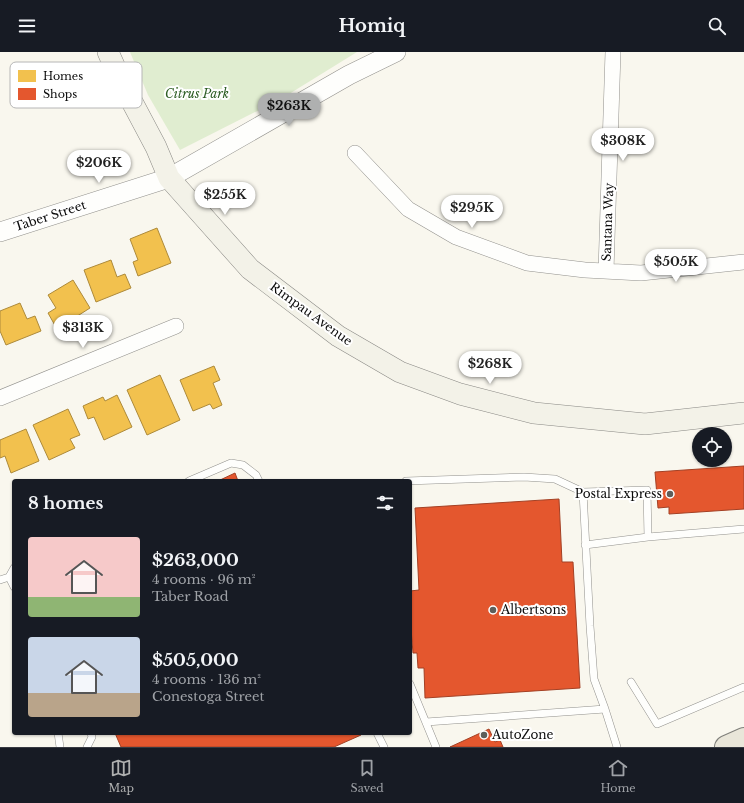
<!DOCTYPE html>
<meta charset="utf-8">
<style>
:root{--surface:#171b24;--page:#242831;--text:#f1f3f6;--muted:#9ea1a6;--line:#363941;--accent:#afb0b0}
body{margin:0;font-family:"Libre Baskerville",serif;background:var(--page);color:var(--text);height:100vh;display:flex;flex-direction:column;font-size:15px;white-space:nowrap}
*{box-sizing:border-box;margin:0}
p{font-size:13px;color:var(--muted)}
.icon{flex:none;width:22px;height:22px;fill:none;stroke:currentColor;stroke-width:2;stroke-linecap:round;stroke-linejoin:round}
.map{position:relative;flex:1;overflow:hidden}
.details{position:absolute;left:12px;top:427px;width:400px;height:256px;display:flex;flex-direction:column;background:var(--surface);border-radius:4px;box-shadow:0 1px 3px #0004}
.details>*{flex:none}
.controls{position:absolute;left:692px;top:375px;display:grid;gap:8px}
.controls a{display:grid;place-items:center;width:40px;height:40px;border-radius:50%;background:var(--surface);box-shadow:0 1px 3px #0004;font-size:20px}
.price{position:absolute;translate:-50% -34px;padding:0 9px;border-radius:14px;background:#fff;color:#222;font-size:13px;line-height:26px;filter:drop-shadow(0 1px 2px #0008)}
.price::after{content:'';position:absolute;left:50%;top:24px;width:12px;height:9px;margin-left:-6px;background:inherit;clip-path:polygon(0 0,100% 0,50% 100%)}
.price.current{background:var(--accent);color:#111}
ul{padding:0;list-style:none}
li{display:flex;align-items:center;gap:12px;height:100px;padding:0 16px}
li span{display:grid;place-items:center;flex:none;width:112px;height:80px;border-radius:4px;color:#555}
li>.icon{margin-inline-start:auto}
span .icon{width:48px;height:48px;fill:#fffc;stroke-width:1}
li b{font-size:17px}
h2{display:flex;justify-content:space-between;align-items:center;height:48px;padding:0 16px;font-size:17px}
header{display:flex;justify-content:space-between;align-items:center;height:52px;padding:0 16px;background:var(--surface);font-size:18px;font-weight:700}
.dock{display:flex;justify-content:space-around;align-items:center;height:56px;border-top:1px solid var(--line);background:var(--surface);font-size:11px;color:var(--muted)}
.dock a{display:grid;justify-items:center;gap:2px}
.dock .current{color:var(--accent)}
.map>svg:first-child{display:block}
.green{fill:#e0edd0}
.homes{fill:#f2c14e;stroke:#ad8a3a}
.shops{fill:#e4572e;stroke:#a34024}
.lines{fill:none;stroke-linecap:round;stroke-linejoin:round}
.service-casing{stroke:#92918d;stroke-width:8}
.minor-casing{stroke:#92918d;stroke-width:16}
.tertiary-casing{stroke:#92918d;stroke-width:20}
.secondary-casing{stroke:#898884;stroke-width:22}
.primary-casing{stroke:#7f7f7a;stroke-width:24}
.service{stroke:#fefefc;stroke-width:7}
.minor{stroke:#fefefc;stroke-width:15}
.tertiary{stroke:#fefefc;stroke-width:19}
.secondary{stroke:#f3f2e8;stroke-width:21}
.primary{stroke:#e9e6d9;stroke-width:22}
.poi-dot{fill:#5e5e5a;stroke:#fff;stroke-width:1.5}
.labels{text-anchor:middle;stroke-width:4;stroke-linejoin:round;paint-order:stroke}
.park-label{font-size:12px;font-style:italic;fill:#2b5c22;stroke:#fff}
.street-label{font-size:12px;fill:#0b0b0b;stroke:#fff}
.poi-label{font-size:12px;fill:#0b0b0b;stroke:#fff;text-anchor:start}
.key{fill:#fff;stroke:#b6b6b6;stroke-width:1}
.key-label{font-size:11px;fill:#0b0b0b}
</style>
<header><svg class="icon" aria-label="menu" viewBox="0 0 24 24"><path d="M4 6h16M4 12h16M4 18h16"/></svg>Homiq<svg class="icon" aria-label="search" viewBox="0 0 24 24"><circle cx="10" cy="10" r="6"/><path d="M15 15l6 6"/></svg></header>
<div class="map">
<svg width="744" height="695" viewBox="0 0 744 695">
<rect width="100%" height="100%" fill="#f9f7ee"/>
<path class="green" d="M130 0H357L281 47 180 98 148 43Z"/>
<path class="homes" d="M157 176 171 211 138 224 133 210 138 208 130 187Z
M111 208 117 225 125 222 131 236 96 250 84 218Z
M73 228 90 256 57 277 48 261 56 256 48 243Z
M20 251 27 267 35 264 41 279 6 293 0 279V259Z
M214 314 220 328 213 331 222 353 213 357 210 352 193 359 180 328Z
M160 323 180 368 147 383 127 338Z
M117 343 132 375 104 388 94 365 88 367 83 354 103 345 105 349Z
M68 357 80 383 70 387 75 396 49 408 33 373Z
M26 377 39 409 11 421 5 404 0 406V388Z"/>
<path class="shops" d="M744 414V457L669 462V455L658 456 655 420Z
M235 421 238 429H218Z
M559 447 562 510H573L580 636 425 646 424 616H418L417 601H413L411 577H410V539L419 538 415 456Z
M489 677 495 690 500 688 503 695H450Z
M115 681H360L361 683 334 695H121Z"/>
<g class="lines">
<g class="service-casing">
<path id="service" d="M189 429 231 411 243 413 256 423 259 429
M406 429 524 425 555 427 583 440
M585 493 648 485
M9 525 14 535
M0 528 9 525 14 516
M631 630 657 672 744 635
M410 632 436 695
M426 670 605 657
M58 681 60 695
M377 681 384 695
M87 695 92 685 91 681
M617 695 605 657 594 627 590 574 583 440 647 438 648 485 744 477"/>
</g>
<g class="minor-casing">
<path id="minor" d="M355 101 408 157 456 185 527 211 585 218 641 221 744 210
M606 219 613 0
M0 346 176 274"/>
</g>
<g class="tertiary-casing">
<path id="tertiary" d="M0 180 169 126 349 23 396 0"/>
</g>
<g class="secondary-casing">
<path id="secondary" d="M108 0 121 29 156 95 169 126 250 217 338 284 400 320 460 342 534 361 645 372 744 361"/>
</g>
<g class="primary-casing">
<path id="primary" d="M726 695 744 687"/>
</g>
<use href="#service" class="service"/>
<use href="#minor" class="minor"/>
<use href="#tertiary" class="tertiary"/>
<use href="#secondary" class="secondary"/>
<use href="#primary" class="primary"/>
</g>
<g class="poi-dot">
<circle cx="670" cy="442" r="4"/>
<circle cx="493" cy="558" r="4"/>
<circle cx="484" cy="683" r="4"/>
</g>
<g class="labels">
<g class="park-label">
<text x="197" y="46">Citrus Park</text>
</g>
<g class="street-label">
<text transform="translate(50 164) rotate(-18)" y="4">Taber Street</text>
<text transform="translate(608 170) rotate(-88)" y="4">Santana Way</text>
<text transform="translate(311 262) rotate(36)" y="4">Rimpau Avenue</text>
</g>
<g class="poi-label">
<text x="662" y="446" text-anchor="end">Postal Express</text>
<text x="501" y="562">Albertsons</text>
<text x="492" y="687">AutoZone</text>
</g>
</g>
<rect x="10" y="10" width="132" height="46" rx="6" class="key"/>
<rect x="18" y="18" width="18" height="12" fill="#f2c14e"/>
<rect x="18" y="36" width="18" height="12" fill="#e4572e"/>
<g class="key-label">
<text x="43" y="28">Homes</text>
<text x="43" y="46">Shops</text>
</g>
</svg>
<div class="controls">
<a><svg class="icon" aria-label="locate" viewBox="0 0 24 24"><circle cx="12" cy="12" r="6"/><path d="M12 2v4M12 18v4M2 12h4M18 12h4"/></svg></a>
</div>
<b class="price current" style="left:289px;top:75px">$263K</b>
<b class="price" style="left:623px;top:110px">$308K</b>
<b class="price" style="left:99px;top:132px">$206K</b>
<b class="price" style="left:225px;top:164px">$255K</b>
<b class="price" style="left:472px;top:177px">$295K</b>
<b class="price" style="left:676px;top:231px">$505K</b>
<b class="price" style="left:83px;top:297px">$313K</b>
<b class="price" style="left:490px;top:333px">$268K</b>
<section class="details">
<h2>8 homes<svg class="icon" aria-label="filters" viewBox="0 0 24 24"><path d="M4 7h16M4 17h16"/><circle cx="9" cy="7" r="2"/><circle cx="15" cy="17" r="2"/></svg></h2>
<ul>
<li><span style="background:linear-gradient(#f6c9c9 75%,#8fb573 0)"><svg class="icon" aria-label="home" viewBox="0 0 24 24"><path d="M3 11l9-7 9 7M6 9v11h12V9"/></svg></span><div><b>$263,000</b><p>4 rooms · 96 m²</p><p>Taber Road</p></div></li>
<li><span style="background:linear-gradient(#c9d6e8 70%,#b9a48a 0)"><svg class="icon" aria-label="home" viewBox="0 0 24 24"><path d="M3 11l9-7 9 7M6 9v11h12V9"/></svg></span><div><b>$505,000</b><p>4 rooms · 136 m²</p><p>Conestoga Street</p></div></li>
</ul>
</section>
</div>
<nav class="dock">
<a class="current"><svg class="icon" aria-label="map" viewBox="0 0 24 24"><path d="M3 6l6-2 6 2 6-2v14l-6 2-6-2-6 2zM9 4v14M15 6v14"/></svg>Map</a>
<a><svg class="icon" aria-label="saved" viewBox="0 0 24 24"><path d="M7 4h10v16l-5-4-5 4z"/></svg>Saved</a>
<a><svg class="icon" aria-label="home" viewBox="0 0 24 24"><path d="M3 11l9-7 9 7M6 9v11h12V9"/></svg>Home</a>
</nav>
